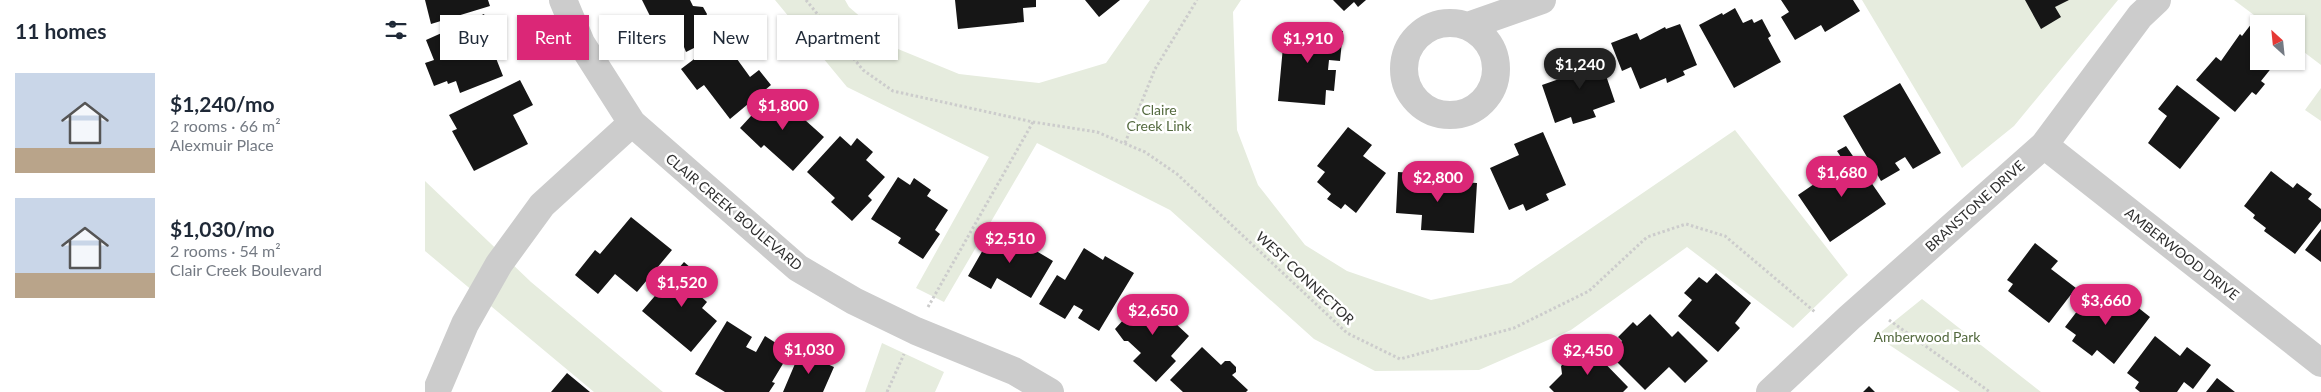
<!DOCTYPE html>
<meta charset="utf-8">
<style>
:root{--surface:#fff;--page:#f2f2f3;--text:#1f2937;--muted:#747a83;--accent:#db2777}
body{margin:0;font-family:Lato,sans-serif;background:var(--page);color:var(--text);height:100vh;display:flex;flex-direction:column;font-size:19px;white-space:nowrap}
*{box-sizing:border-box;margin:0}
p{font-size:16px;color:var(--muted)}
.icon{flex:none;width:28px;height:28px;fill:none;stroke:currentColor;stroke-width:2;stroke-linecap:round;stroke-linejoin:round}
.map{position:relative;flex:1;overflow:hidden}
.sheet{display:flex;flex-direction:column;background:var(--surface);width:425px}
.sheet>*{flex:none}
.banner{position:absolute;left:15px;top:15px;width:475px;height:45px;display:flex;gap:10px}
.needle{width:32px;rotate:333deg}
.buttons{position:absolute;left:1825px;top:15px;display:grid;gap:10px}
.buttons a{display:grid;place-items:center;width:55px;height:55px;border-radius:0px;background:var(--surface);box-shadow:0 1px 4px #0004;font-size:25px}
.price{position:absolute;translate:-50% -42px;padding:0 11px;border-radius:18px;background:var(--accent);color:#fff;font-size:16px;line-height:32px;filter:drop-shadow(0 1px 2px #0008)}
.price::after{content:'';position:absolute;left:50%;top:30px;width:15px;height:11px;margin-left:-8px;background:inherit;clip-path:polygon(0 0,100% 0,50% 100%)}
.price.selected{background:#222;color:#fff}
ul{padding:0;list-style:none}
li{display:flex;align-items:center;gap:15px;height:125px;padding:0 15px}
li span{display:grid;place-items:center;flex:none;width:140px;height:100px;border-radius:0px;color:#555}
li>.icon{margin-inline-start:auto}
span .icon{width:60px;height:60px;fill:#fffc;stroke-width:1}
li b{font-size:21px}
h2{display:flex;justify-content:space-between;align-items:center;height:60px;padding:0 15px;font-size:21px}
.tag{padding:0 18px;border-radius:0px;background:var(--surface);box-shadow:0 1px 4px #0004;font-size:18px;line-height:45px}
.tag.selected{background:var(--accent);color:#fff}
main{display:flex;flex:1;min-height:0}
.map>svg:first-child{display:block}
.green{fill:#e6ecde}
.building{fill:#161616}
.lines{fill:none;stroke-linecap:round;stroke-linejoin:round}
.path{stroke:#ccc;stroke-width:3;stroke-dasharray:2.5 2.5;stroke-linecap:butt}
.minor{stroke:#ccc;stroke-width:28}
.labels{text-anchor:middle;stroke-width:5;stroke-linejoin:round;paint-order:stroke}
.park-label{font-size:14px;fill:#53693e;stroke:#fff}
.street-label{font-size:14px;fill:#2f2f2f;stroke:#fff}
</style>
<main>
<section class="sheet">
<h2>11 homes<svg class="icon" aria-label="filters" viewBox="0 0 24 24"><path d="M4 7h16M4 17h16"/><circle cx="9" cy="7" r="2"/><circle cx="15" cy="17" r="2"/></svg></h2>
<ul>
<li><span style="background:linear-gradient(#c9d6e8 75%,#b9a48a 0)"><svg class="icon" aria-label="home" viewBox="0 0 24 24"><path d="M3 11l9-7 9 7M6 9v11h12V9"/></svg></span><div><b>$1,240/mo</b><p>2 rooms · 66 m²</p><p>Alexmuir Place</p></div></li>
<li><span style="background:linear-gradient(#c9d6e8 75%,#b9a48a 0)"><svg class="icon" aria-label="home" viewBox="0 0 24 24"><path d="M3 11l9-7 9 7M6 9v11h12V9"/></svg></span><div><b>$1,030/mo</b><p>2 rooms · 54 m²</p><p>Clair Creek Boulevard</p></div></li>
</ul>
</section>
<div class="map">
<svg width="1896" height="392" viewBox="0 0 1896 392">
<rect width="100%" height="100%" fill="#fff"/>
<path class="green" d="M350 0H420L424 7 473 49 534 74 614 83 681 63 725 0H816L808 12 812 130 833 185 880 245 922 271 1006 300 1086 283 1310 130 1423 275 1368 328 1262 247 1146 330 1054 370 950 371 889 339 745 210 612 143 519 302 491 288 564 157 422 87Z
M1437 0H1693L1589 126 1537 168Z
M1809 0H1896V65L1871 46V24H1841Z
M1896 88V121L1880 110Z
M0 181 106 282 238 392H169L0 251Z
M1497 299 1616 392H1535L1451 336Z
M457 343 519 372 510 392H440Z"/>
<path class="building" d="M0 0H63L65 6 6 24Z
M217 0H265L268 6 278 7 282 14 279 21 276 23 285 40 261 52 259 47 246 54 242 47 238 48 229 33 224 24 228 22Z
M530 0H611V7L598 8 599 22 533 29Z
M660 0H695L674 17Z
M908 0H941L933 7 929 2 919 11Z
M1356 0H1428L1435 11 1400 32 1396 25 1370 40 1356 17 1364 12Z
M1600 0H1644L1630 7 1636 17 1616 29Z
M1310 8 1318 23 1327 19 1329 23 1337 19 1346 36 1343 38 1356 62 1309 88 1274 25 1297 13 1298 15Z
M59 14 70 41 65 43 78 76 35 93 31 81 23 84 22 81 9 86 0 63 9 60 1 40Z
M1827 23 1834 29V61H1852L1836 81 1840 84 1831 95 1827 92 1810 112 1771 80 1791 57 1796 61 1815 34 1817 36Z
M1255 24 1272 65 1258 71 1260 75 1242 83 1241 78 1215 89 1206 67 1197 71 1186 43 1212 33 1215 40 1240 27 1241 29Z
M860 25 918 31 915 61 904 60 903 70H911L909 91 901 90 900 105 853 101Z
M313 35 324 50 312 59 325 77 334 70 346 85 305 119 279 85 272 90 256 69 285 47 289 53Z
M1172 49 1190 102 1168 110 1171 117 1148 124 1146 117 1130 123 1117 85 1137 78 1135 72 1146 68 1143 59Z
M95 80 108 105 88 115 103 144 49 171 27 131 32 129 24 115Z
M1475 83 1516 153 1488 169 1480 157 1470 163 1475 170 1456 181 1418 116Z
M1752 85 1795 118 1755 169 1723 143 1742 116 1733 109Z
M359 90 376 105 370 111 399 137 368 171 339 145 336 148 315 128 337 104 342 108Z
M923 127 947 145 938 156 961 173 931 213 920 204 916 209 902 199 906 194 892 182 900 172 892 166Z
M1118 132 1141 185 1121 194 1124 200 1101 211 1098 204 1084 210 1065 168 1094 155 1089 144Z
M415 136 426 146 432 138 448 152 441 160 460 177 443 196 447 200 427 221 406 202 410 198 382 172Z
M1421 146 1461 204 1405 242 1373 195 1420 163 1412 151Z
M1846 171 1868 188 1872 183 1887 194 1883 199 1896 209V221L1870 254 1839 231 1841 228 1828 218 1830 215 1819 206Z
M973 172 1003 174 1002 180 1052 183 1049 233 996 230 997 215 971 213Z
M473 177 485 185 489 178 506 190 502 196 523 210 510 230 515 234 498 259 473 243 476 238 446 219Z
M206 217 247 250 212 292 190 274 173 294 150 275 170 250 175 254Z
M571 227 628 261 606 298 572 278 566 289 543 276Z
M1896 229V262L1880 250Z
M1610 243 1633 261 1626 269 1651 288 1624 323 1583 291 1588 284 1582 280Z
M659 248 678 260 680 256 709 273 674 331 653 318 658 310 649 305 640 319 614 304 632 275 640 280Z
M259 262 282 282 273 294 282 302 277 308 292 321 266 352 217 311Z
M1291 273 1326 303 1310 323 1315 328 1293 352 1253 316 1267 300 1259 293 1274 277 1282 283Z
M1669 289 1693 308 1701 298 1725 317 1689 364 1672 350 1667 356 1647 341 1651 335 1640 327Z
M720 296 729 304 732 300H740L753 312V319L750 323 764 336 746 356 751 361 731 382 708 361 716 353 703 341H699L690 329Z
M1225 314 1247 337 1253 331 1283 361 1260 383 1244 367 1220 390 1184 354 1197 341 1193 337 1208 322 1212 326Z
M302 321 327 337 321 347 331 352 340 336 365 352 347 382 350 383 344 392H300L270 374Z
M1730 336 1755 356 1762 347 1786 365 1768 389 1759 382 1752 392H1715L1710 388 1714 382 1702 373Z
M777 347 796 365 800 361H805L811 367V372L807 375 823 390 821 392H758L745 380Z
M1164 347 1203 387 1198 392H1129L1124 387 1137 374 1136 366 1144 359 1152 360Z
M375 352 409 367 398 392H358Z
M142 373 165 392H126Z
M1792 378 1810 392H1781Z
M1444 386 1450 392H1438Z"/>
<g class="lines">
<path class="path" d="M381 0 438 70 468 91 608 122 672 132 720 152 752 174 922 333 975 359 1089 328 1164 291 1222 237 1261 224 1300 236 1390 312
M700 143 730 69 772 0
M503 307 608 122
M1464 320 1565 392
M462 392 479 354"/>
<path class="minor" d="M138 0 156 43 207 123 373 268 429 301 491 331 589 371 625 392
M979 69a46 46 0 1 1 92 0a46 46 0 1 1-92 0Z
M1043 26 1117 0
M1619 145 1896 363
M11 392 40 324 74 264 117 205 207 123
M1345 392 1424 318 1619 145 1715 16 1732 0"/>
</g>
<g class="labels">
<g class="park-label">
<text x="734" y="115">Claire<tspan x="734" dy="16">Creek Link</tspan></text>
<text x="1502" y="342">Amberwood Park</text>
</g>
<g class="street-label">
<text transform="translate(1550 206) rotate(-42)" y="5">BRANSTONE DRIVE</text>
<text transform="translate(309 212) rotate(40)" y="5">CLAIR CREEK BOULEVARD</text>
<text transform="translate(1757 254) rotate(38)" y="5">AMBERWOOD DRIVE</text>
<text transform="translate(880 278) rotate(43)" y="5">WEST CONNECTOR</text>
</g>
</g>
</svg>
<div class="buttons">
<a><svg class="needle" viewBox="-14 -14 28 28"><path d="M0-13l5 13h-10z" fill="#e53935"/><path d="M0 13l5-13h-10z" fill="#747a83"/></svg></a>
</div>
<b class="price" style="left:883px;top:64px">$1,910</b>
<b class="price selected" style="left:1155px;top:90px">$1,240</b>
<b class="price" style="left:358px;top:131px">$1,800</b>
<b class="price" style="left:1417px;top:198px">$1,680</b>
<b class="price" style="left:1013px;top:203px">$2,800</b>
<b class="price" style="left:585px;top:264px">$2,510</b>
<b class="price" style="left:257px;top:308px">$1,520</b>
<b class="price" style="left:1681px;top:326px">$3,660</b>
<b class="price" style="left:728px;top:336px">$2,650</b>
<b class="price" style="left:384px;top:375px">$1,030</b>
<b class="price" style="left:1163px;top:376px">$2,450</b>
<div class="banner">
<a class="tag">Buy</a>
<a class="tag selected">Rent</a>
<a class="tag">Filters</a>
<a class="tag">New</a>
<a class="tag">Apartment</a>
</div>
</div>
</main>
